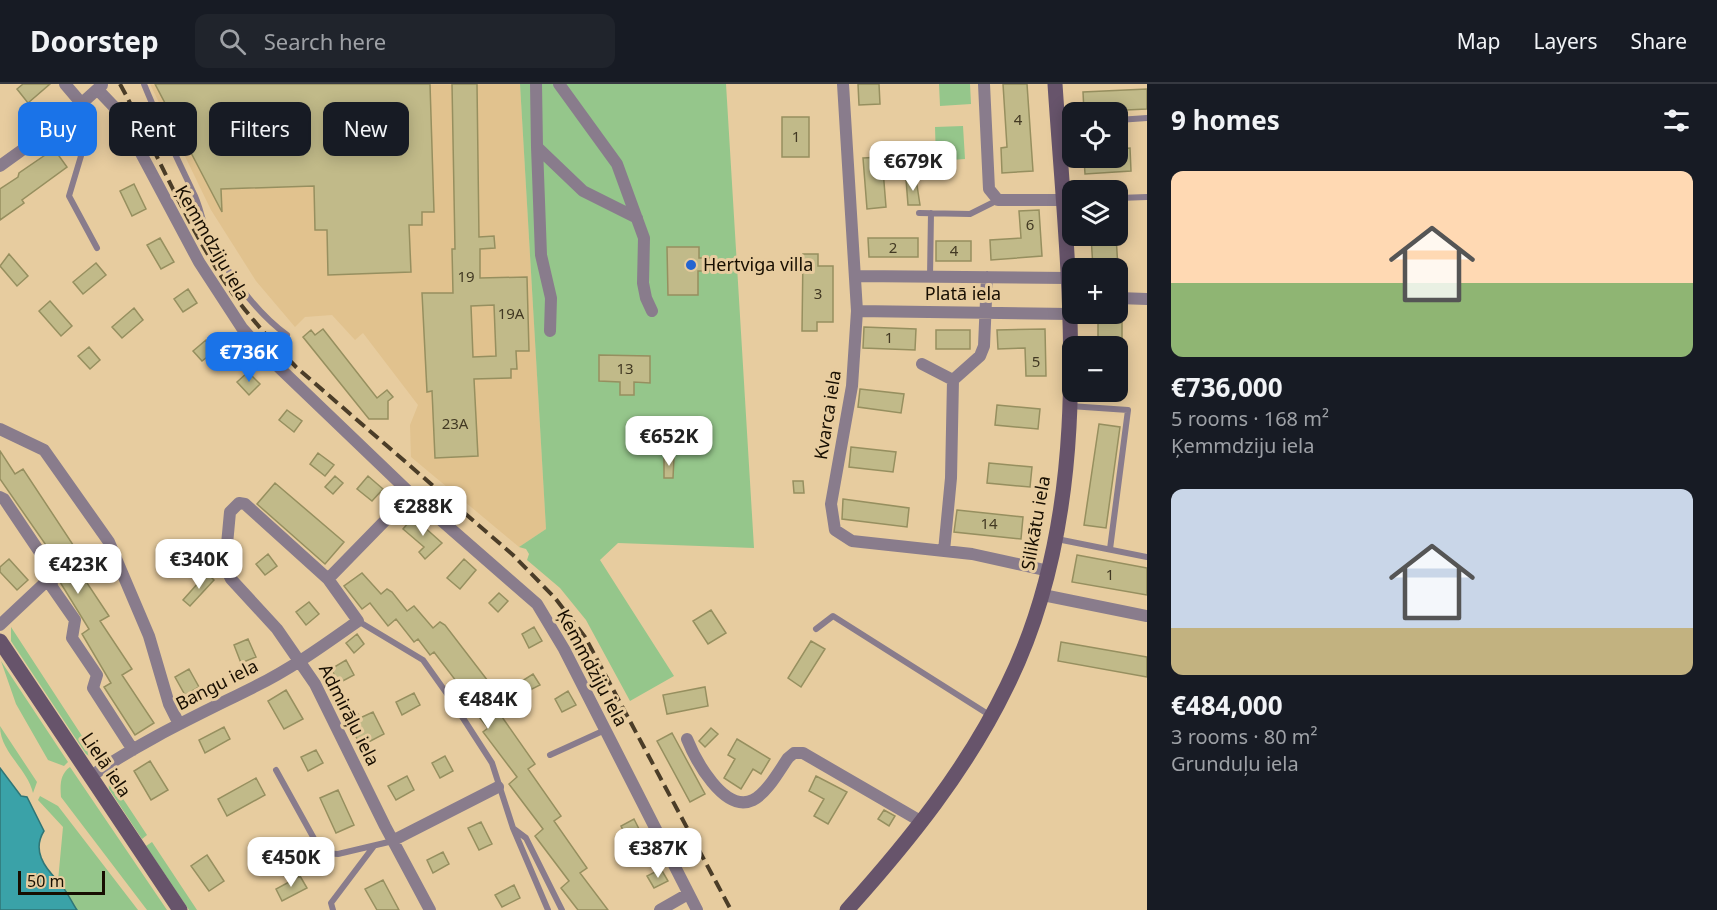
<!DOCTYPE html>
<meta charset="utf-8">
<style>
:root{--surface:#171b24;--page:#20242c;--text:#f1f3f6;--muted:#9ea1a6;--line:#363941;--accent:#1a73e8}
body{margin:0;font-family:"Noto Sans",sans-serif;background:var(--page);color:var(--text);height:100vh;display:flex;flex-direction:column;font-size:22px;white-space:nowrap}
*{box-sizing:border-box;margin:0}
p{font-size:20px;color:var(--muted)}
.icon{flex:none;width:33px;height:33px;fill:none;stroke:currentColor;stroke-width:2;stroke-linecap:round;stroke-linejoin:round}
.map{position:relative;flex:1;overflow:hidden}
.side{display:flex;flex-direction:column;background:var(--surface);width:570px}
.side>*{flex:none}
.guide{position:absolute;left:18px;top:18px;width:570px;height:54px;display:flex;gap:12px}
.fabs{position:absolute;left:1062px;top:18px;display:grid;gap:12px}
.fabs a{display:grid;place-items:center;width:66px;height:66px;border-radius:12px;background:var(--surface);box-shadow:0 3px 15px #0003;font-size:30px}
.scale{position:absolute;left:18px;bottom:15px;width:87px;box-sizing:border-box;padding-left:6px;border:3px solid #170e01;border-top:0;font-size:16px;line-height:21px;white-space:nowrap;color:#170e01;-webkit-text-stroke:4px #e7cc9f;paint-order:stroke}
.price{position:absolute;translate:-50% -51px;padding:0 14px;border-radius:12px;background:#fff;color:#222;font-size:20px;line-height:39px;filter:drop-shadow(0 2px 3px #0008)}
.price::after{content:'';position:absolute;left:50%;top:36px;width:18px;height:14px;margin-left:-9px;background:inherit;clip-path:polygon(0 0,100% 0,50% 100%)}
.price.current{background:var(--accent);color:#fff}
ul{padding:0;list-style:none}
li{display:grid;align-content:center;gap:12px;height:318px;padding:0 24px}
li span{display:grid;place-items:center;height:186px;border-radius:12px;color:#555}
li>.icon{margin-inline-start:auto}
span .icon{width:108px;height:108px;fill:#fffc;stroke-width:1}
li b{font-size:26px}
h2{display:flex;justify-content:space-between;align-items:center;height:72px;padding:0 24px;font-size:26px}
.chip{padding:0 21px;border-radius:12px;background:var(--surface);box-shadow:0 3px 15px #0003;font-size:21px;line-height:54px}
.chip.current{background:var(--accent);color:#fff}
header{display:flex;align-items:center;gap:36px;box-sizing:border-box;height:84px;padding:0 30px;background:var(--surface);border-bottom:2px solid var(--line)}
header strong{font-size:28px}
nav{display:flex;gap:33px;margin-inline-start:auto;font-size:21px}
.search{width:420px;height:54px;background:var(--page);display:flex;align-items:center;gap:15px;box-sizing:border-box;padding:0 21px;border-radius:12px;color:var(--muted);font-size:22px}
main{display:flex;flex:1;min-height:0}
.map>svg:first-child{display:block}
.built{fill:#e1c28e}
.green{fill:#95c68b}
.water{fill:#3aa2a8;stroke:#307676;stroke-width:1.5}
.building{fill:#c1ba89;stroke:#968f5f;stroke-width:1.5;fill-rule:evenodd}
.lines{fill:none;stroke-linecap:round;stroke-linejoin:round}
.lane{stroke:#897c8c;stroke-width:6}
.street{stroke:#897c8c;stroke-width:12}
.secondary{stroke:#67546b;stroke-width:15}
.rail{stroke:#4b3d28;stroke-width:4;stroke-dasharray:12 6;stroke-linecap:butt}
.poi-dot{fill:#2464d0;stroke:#e7cc9f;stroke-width:2}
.labels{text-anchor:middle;stroke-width:6;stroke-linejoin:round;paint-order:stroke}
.number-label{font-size:15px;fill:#423923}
.street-label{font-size:18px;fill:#170e01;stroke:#e7cc9f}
.poi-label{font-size:18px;fill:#170e01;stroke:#e7cc9f;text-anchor:start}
</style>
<header>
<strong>Doorstep</strong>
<div class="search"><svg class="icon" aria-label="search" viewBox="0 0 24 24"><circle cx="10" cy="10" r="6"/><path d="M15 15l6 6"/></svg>Search here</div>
<nav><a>Map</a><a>Layers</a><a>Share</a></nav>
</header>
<main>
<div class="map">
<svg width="1147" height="826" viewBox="0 0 1147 826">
<rect width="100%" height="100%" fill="#e7cc9f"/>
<path class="built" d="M150 0H520L546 445 519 463 411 373 410 341 418 321 363 249 355 256 332 231 305 233 295 243 256 197 211 126Z"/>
<path class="green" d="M520 0H726L754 464 618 459 600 476 674 592 630 617 586 536 560 504 527 476 529 470 526 465 519 463 546 445Z
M939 0H970L971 20 940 22Z
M963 42 965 75 936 77 935 43Z
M11 543 99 678 86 670 11 557Z
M1 577 68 678 64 682 48 676 16 620Z
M0 642 37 698 33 709C27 684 0 668 0 642Z
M70 683 167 826H147L61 713C60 701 60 690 70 683Z
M108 692 147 751 142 755 109 705Z
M40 712 58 722 138 826H77L58 797 63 743 38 716Z
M152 758 197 826H189L146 762Z"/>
<path class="water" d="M0 684 21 712 27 713 44 747C32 766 44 783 58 797 66 805 71 817 77 826H0Z"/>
<path class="building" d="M23 0H50L28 19 17 5Z
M155 0H430L434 128H422V141H409L411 188 328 191 327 146H315L314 102 221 105 222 128Z
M452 0H477L479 153 494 152 495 164 480 165V194L527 193 529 267H516L517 285H511V294L474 295 478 372 435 374 432 307 427 308 422 209H453L452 165H455ZM494 221 496 272 473 273 471 222Z
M858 0H879L880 20 859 21Z
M1003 0H1027L1033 87 1002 89 1001 64 1007 63Z
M1147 5V25L1084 28 1083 8Z
M782 33H809V73H782Z
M1130 64 1131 87 1085 90 1084 74H1118V65Z
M54 65 67 83 22 116 24 119 0 136V105L18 93 19 89Z
M882 73 886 123 867 125 863 74Z
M906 95H916L920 121H908Z
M134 100 146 125 132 132 120 107Z
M1039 126 1042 172 991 176 990 156 1021 154 1019 127Z
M1091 152H1116L1118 184H1093Z
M160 154 174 178 161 185 147 161Z
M868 154H918V173H869Z
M936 157H971V177H936Z
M667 163H699V174H716V187H698V211H668Z
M9 170 28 192 17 202 0 182Z
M803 170H818V182H833V238H817V247H802Z
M96 179 106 191 83 210 73 198Z
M188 205 197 219 183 228 174 215Z
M50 217 72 242 61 252 39 227Z
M134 224 143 236 122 254 112 243Z
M1098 238H1122V262H1101V254H1098Z
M864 243 916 245 915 266 863 264Z
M323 245 377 314 387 306 393 313 388 317V335H369L303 253 311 246 315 251Z
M1045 245 1046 292H1026L1025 264 998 265 997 246Z
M936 246H970V265H936Z
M206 256 215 267 202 277 193 267Z
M89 263 100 276 90 285 78 272Z
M599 271 650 272V299L634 298V311H620V298L599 297Z
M248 288 260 300 249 311 237 298Z
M860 305 904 310 901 329 858 323Z
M997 321 1040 325 1038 345 995 341Z
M287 326 302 337 294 348 279 336Z
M1099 340 1120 343 1106 444 1084 441Z
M851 363 896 368 893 388 849 383Z
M0 367 15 390 23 385 85 479 77 484 109 532 100 537 132 585 122 591 154 639 135 651 104 603 111 599 82 550 89 545 60 498 65 492 57 477 0 395Z
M318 369 334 381 325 392 310 380Z
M664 372 674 373 673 394H664Z
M989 379 1032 383 1030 403 987 399Z
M335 392 343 399 333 410 325 403Z
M368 392 383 405 372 417 357 405Z
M793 397H803L804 409H794Z
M275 399 344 458 325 480 257 420Z
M843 415 909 424 907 443 842 435Z
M957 426 1023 433 1021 455 954 448Z
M413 433 442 459 425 475 419 468 424 463 403 445Z
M268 470 277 482 265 491 256 480Z
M1077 471 1147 484V511L1072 498Z
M9 475 28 496 17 506 0 488V483Z
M464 475 476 486 460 505 447 494Z
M207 489 214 496 190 522 183 516Z
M362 489 381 510 387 505 392 508 407 527 414 522 433 544 440 538 445 541 501 614 509 628 502 633 535 680 528 685 561 732 554 737 587 784 580 789 608 826H578L561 804 569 797 535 752 543 745 509 700 517 693 483 648 488 644 479 633 482 631 434 568 430 571 418 555 414 558 396 535 388 542 370 519 362 525 344 502Z
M499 509 508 517 498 528 489 519Z
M309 518 319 530 306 541 296 528Z
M711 526 726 549 708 560 693 537Z
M534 543 542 557 529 564 522 550Z
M357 550 364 560 354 569 346 559Z
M248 555 256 573 241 579 234 561Z
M811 557 825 565 801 603 788 594Z
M1061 558 1147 573V593L1058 577Z
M346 576 354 591 339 599 331 585Z
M189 585 199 603 185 611 175 593Z
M533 590 540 601 528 607 522 597Z
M705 603 708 622 667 630 663 611Z
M286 606 303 635 284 645 268 617Z
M568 607 576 621 562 628 555 615Z
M414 609 420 621 402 631 396 618Z
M373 628 384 650 361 662 347 636 358 630 360 634Z
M224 643 230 655 205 669 199 656Z
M711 644 718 650 705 663 699 657Z
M672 649 705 710 690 718 657 657Z
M737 655 770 675 761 690 753 685 741 705 724 694 735 675 728 671Z
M316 666 323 679 308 687 301 673Z
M445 672 453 687 440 694 432 679Z
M150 677 168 706 151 716 134 687Z
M407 692 414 706 396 716 388 702Z
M816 692 847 708 828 740 814 732 824 715 809 707Z
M256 694 265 711 227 732 218 715Z
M338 706 354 741 336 749 320 714Z
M884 726 895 732 889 742 878 735Z
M634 735 641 749 628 756 621 742Z
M481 738 492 760 479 766 468 744Z
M443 768 449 780 433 789 427 776Z
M207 771 224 797 209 807 191 782Z
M661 785 668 797 654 804 647 792Z
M300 792 307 804 282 817 276 805Z
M383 796 399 826H377L365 805Z
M514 801 520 814 502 823 495 811Z"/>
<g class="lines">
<path class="lane" d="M144 0C159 37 176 72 193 108 199 119 201 131 205 143 220 180 254 227 287 251
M1118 36 1147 34
M61 38 81 72 69 112 97 164
M1058 40 1072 39
M1118 114 1147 113
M919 129 970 130 998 116
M930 193 931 129
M1070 322 1128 326 1110 465
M1057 455 1147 473
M358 537 423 576 450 614 492 679 513 744 548 826
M816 545 833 532 991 632
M550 671 605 646
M276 686 322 769 338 770 393 757
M514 745 526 754 562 826
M333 826 331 819 374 762"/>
<path class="street" d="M65 0 82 20
M536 0 537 63 583 107 637 134
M559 0 617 80 644 154 643 199 646 214 652 227
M843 0 857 227 852 302 831 420 835 446 852 457 972 470 1049 487
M984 0 989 105 998 116H1062
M98 6 119 28 199 178 242 244 267 272 411 410 537 520 564 565 697 826
M537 63 541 171 551 214 550 247
M0 82 61 38 102 1
M857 192 1067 194
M1118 214 1147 215
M857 227 1069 230
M922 280 953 296 951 394 944 467
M953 296 980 272 984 262 987 193
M0 345 44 366 109 458 149 552 169 620 179 640
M0 413 4 415 51 485 52 503 75 536 72 554 97 591 93 604 133 666
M328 495 245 420 239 419 230 428 225 482 231 495 277 545 315 600 385 742 430 826
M1043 511 1147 532
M0 541 51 493
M687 655C695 675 724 730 753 716 767 709 779 687 788 674L794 669H803L922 738
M90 693C141 657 198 631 254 603 291 585 324 561 358 537L328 495 411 410
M394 756 498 703
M660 826 688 810"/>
<path class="secondary" d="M0 557 180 826
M847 826C909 757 967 685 1007 602 1099 416 1068 199 1055 0"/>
<path class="rail" d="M120 0C158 70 188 145 233 210 252 236 274 260 296 283L513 471 555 514 585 553 731 826"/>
</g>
<circle class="poi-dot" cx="691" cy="181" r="6"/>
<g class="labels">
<g class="number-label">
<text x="1018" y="41">4</text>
<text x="796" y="58">1</text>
<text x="1030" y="146">6</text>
<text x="893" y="169">2</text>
<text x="954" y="172">4</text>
<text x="466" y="198">19</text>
<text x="818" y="215">3</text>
<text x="511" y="235">19A</text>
<text x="889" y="259">1</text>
<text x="1036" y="283">5</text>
<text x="625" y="290">13</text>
<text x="455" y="345">23A</text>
<text x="989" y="445">14</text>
<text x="1110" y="496">1</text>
</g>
<g class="street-label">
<text transform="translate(212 159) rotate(60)" y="6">Ķemmdziju iela</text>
<text x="963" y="216">Platā iela</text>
<text transform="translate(828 331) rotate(-81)" y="6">Kvarca iela</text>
<text transform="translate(1036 439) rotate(-80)" y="6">Silikātu iela</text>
<text transform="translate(592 584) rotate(62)" y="6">Ķemmdziju iela</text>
<text transform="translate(217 601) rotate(-27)" y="6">Bangu iela</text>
<text transform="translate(349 631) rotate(63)" y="6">Admirāļu iela</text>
<text transform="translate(106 681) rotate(56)" y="6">Lielā iela</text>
</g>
<g class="poi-label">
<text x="703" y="187">Hertviga villa</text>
</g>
</g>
</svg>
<div class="fabs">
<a><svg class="icon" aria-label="locate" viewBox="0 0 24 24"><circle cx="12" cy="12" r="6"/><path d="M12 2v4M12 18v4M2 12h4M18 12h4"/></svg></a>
<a><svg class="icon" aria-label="layers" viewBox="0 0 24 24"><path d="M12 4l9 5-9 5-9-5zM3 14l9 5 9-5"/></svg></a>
<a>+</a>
<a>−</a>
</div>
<div class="scale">50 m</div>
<b class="price" style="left:913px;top:108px">€679K</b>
<b class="price current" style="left:249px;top:299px">€736K</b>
<b class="price" style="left:669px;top:383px">€652K</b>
<b class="price" style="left:423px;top:453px">€288K</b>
<b class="price" style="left:199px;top:506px">€340K</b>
<b class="price" style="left:78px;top:511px">€423K</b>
<b class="price" style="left:488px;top:646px">€484K</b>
<b class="price" style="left:658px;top:795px">€387K</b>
<b class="price" style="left:291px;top:804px">€450K</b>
<div class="guide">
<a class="chip current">Buy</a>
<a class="chip">Rent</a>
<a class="chip">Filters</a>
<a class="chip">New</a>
</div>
</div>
<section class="side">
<h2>9 homes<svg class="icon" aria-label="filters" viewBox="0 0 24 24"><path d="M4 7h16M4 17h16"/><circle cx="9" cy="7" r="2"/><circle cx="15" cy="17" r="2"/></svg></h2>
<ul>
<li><span style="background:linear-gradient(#ffd9b3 60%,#8fb573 0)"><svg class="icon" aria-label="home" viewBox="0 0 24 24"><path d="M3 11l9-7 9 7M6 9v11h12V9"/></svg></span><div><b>€736,000</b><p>5 rooms · 168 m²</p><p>Ķemmdziju iela</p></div></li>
<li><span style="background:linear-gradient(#c9d6e8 75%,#c2b280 0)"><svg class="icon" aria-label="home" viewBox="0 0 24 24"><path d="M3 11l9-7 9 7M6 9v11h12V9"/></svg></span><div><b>€484,000</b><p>3 rooms · 80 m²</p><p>Grunduļu iela</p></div></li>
</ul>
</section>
</main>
